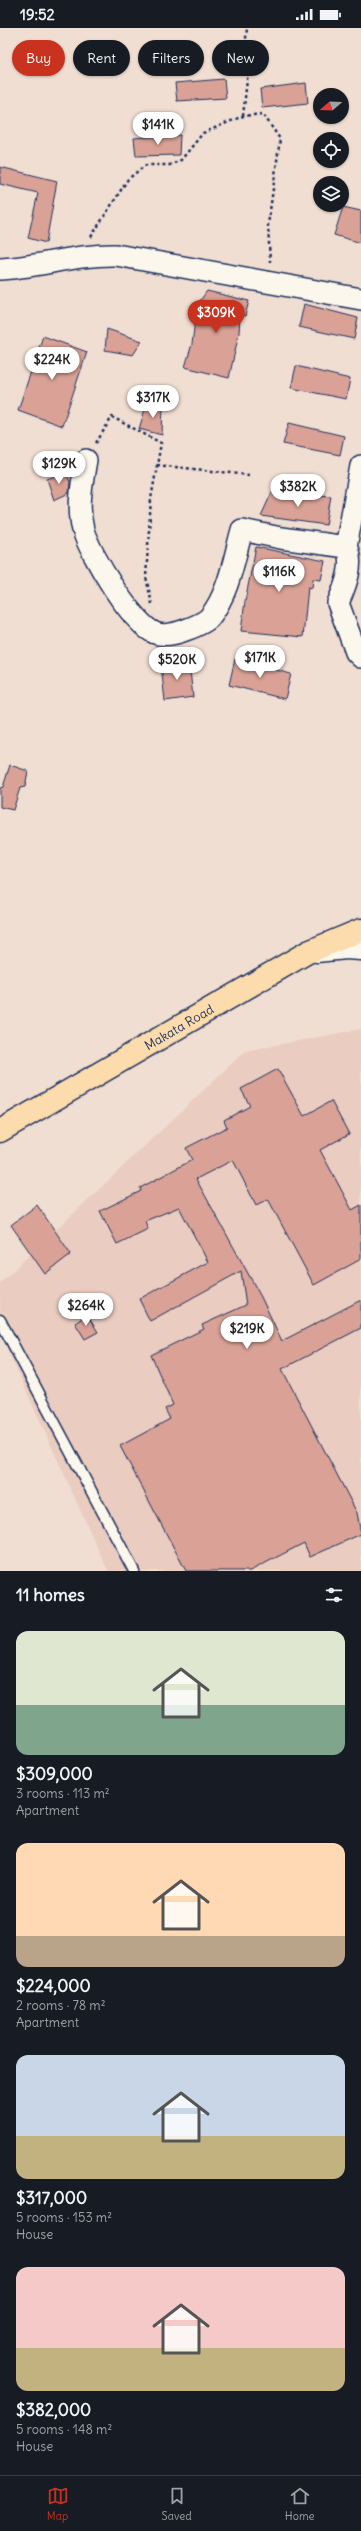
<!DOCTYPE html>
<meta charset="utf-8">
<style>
:root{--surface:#171b24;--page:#20242c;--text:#f1f3f6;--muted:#9ea1a6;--line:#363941;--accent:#c8321e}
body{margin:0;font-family:Delius,sans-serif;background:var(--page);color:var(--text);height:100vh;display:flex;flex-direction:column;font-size:15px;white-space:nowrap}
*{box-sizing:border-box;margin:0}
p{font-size:13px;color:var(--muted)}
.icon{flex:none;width:22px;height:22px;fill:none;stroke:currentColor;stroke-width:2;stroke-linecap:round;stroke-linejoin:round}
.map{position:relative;height:1543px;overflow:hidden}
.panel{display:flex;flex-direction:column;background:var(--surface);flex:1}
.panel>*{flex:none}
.banner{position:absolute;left:12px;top:12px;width:337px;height:36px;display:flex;gap:8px}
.needle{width:26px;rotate:251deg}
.buttons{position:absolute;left:313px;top:60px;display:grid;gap:8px}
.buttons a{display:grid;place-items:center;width:36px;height:36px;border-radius:50%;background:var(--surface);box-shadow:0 1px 3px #0004;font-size:20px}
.price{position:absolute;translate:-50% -34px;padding:0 9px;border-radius:14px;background:#fff;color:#222;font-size:13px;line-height:26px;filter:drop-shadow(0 1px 2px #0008)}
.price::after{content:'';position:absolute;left:50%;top:24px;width:12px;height:9px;margin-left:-6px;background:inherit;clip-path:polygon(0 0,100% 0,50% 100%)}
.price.on{background:var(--accent);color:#fff}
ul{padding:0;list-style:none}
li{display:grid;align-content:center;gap:8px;height:212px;padding:0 16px}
li span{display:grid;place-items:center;height:124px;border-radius:12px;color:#555}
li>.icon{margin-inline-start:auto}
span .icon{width:72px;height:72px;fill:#fffc;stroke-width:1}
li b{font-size:17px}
h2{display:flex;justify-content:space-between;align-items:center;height:48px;padding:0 16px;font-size:17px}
.pill{padding:0 14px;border-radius:18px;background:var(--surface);box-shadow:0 1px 3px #0004;font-size:14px;line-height:36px}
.pill.on{background:var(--accent);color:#fff}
.status{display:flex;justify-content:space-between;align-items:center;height:28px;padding:0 20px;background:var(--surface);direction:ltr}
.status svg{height:11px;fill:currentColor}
.menu{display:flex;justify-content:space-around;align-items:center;height:56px;border-top:1px solid var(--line);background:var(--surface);font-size:11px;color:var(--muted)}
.menu a{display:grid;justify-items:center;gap:2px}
.menu .on{color:var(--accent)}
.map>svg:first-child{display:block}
.built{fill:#eaccc0}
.building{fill:#daa296;stroke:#1b2f5e}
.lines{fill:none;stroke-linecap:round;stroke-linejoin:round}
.lane-casing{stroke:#1b2f5e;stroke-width:13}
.street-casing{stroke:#1b2f5e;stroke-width:24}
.secondary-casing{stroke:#1b2f5e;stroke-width:25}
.primary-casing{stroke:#1b2f5e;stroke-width:25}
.path{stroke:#1b2f5e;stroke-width:2.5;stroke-dasharray:3 3;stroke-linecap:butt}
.lane{stroke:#fbf7ec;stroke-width:10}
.street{stroke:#fbf7ec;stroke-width:21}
.secondary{stroke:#fbf7ec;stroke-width:22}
.primary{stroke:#fcdcac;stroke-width:22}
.labels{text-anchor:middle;stroke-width:3;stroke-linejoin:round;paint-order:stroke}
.street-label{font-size:13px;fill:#1b2f5e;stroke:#fbf7ec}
</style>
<div class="status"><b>19:52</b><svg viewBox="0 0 49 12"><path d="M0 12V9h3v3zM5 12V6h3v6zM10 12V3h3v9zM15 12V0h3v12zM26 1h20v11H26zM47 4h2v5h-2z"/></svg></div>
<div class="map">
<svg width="361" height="1543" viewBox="0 0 361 1543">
<rect width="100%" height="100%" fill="#f1ded2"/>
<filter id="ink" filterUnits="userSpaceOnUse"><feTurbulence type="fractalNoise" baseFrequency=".025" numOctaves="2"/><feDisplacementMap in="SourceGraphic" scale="8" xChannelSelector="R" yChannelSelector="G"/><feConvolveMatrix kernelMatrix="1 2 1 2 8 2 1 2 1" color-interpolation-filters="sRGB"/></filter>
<g filter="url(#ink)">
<path class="built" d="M361 1001V1543H108L0 1305V1255L245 1023Z"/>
<path class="building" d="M224 51 226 70 177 73 175 55Z
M306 55 308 75 262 80 260 61Z
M180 107 179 127 136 128 134 110Z
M0 139 57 153 46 215 28 210 38 165 0 156Z
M343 179 361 183V215L334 207Z
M207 263 249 273 245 288 240 287 239 305 229 350 185 339 192 316 197 277Z
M304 276 358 290 354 311 299 299Z
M107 301 142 313 133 327 105 322Z
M43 308 87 324 62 398 18 382Z
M296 338 350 351 346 371 291 360Z
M147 375H163L162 407 139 401Z
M289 395 344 408 340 427 283 416Z
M66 444 70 454 69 465 54 472 47 451Z
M272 464 331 468 326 497 261 488Z
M256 519 325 533 321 552 313 551 312 560 308 559 303 609 241 603 245 573Z
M235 631 291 646 285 671 229 657Z
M189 634 193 669 165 673 161 637Z
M10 737 28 743 25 759 20 760 13 782 0 779V760L3 759Z
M278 1041 304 1088 331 1073 349 1106 320 1122 352 1182 361 1177V1231L314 1257 268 1171 256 1177 233 1132 196 1151 261 1269 282 1313 361 1272V1300L282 1341 357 1485 361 1506 310 1529 304 1515 250 1543H186L120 1418 170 1391 165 1381 173 1377 151 1327 204 1301 202 1297 246 1277 241 1243 150 1293 139 1271 208 1234 179 1179 145 1193 148 1201 117 1216 100 1183 141 1163 140 1160 192 1132 186 1120 227 1099 224 1092 250 1078 241 1061Z
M37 1177 71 1226 45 1246 11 1197Z
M87 1287 98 1304 85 1311 75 1295Z"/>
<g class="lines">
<g class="lane-casing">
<path id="lane" d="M0 1292 134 1543"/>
</g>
<g class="street-casing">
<path id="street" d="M0 241C39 239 77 226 116 227L361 271
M86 432C82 456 77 478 83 502 90 526 132 596 155 605 165 609 178 605 188 601 194 599 205 594 209 590 229 566 234 530 242 502L281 510 346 519
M361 438 346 519C355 535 345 559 338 575L356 624 361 629"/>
</g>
<g class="secondary-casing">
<path id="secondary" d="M316 923 346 920 361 921"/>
</g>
<g class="primary-casing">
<g id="primary">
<path id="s1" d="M0 1103 308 924 361 902"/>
</g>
</g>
<path class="path" d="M243 88 248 43 245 20 247 0
M91 209 128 151 146 137H170L181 132 203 105 243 88 263 86 280 111 268 197 270 234
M96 415 112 389 161 415 151 471 146 549 152 576
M157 437 249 447"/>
<use href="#lane" class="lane"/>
<use href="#street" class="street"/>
<use href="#secondary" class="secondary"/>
<use href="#primary" class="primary"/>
</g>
</g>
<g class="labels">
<g class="street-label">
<text dy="5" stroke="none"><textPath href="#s1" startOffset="207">Makata Road</textPath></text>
</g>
</g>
</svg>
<div class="buttons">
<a><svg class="needle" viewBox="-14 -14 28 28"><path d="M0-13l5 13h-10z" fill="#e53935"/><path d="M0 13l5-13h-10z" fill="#9ea1a6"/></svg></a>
<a><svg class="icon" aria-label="locate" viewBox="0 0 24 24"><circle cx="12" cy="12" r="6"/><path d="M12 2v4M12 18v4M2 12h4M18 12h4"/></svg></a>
<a><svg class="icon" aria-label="layers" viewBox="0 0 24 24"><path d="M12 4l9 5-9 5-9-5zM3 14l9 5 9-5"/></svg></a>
</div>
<b class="price" style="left:158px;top:118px">$141K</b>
<b class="price on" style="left:216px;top:306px">$309K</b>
<b class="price" style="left:52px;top:353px">$224K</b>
<b class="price" style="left:153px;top:391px">$317K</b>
<b class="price" style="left:59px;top:457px">$129K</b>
<b class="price" style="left:298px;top:480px">$382K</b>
<b class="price" style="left:279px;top:565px">$116K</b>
<b class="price" style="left:260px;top:651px">$171K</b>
<b class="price" style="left:177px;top:653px">$520K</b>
<b class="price" style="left:86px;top:1299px">$264K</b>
<b class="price" style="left:247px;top:1322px">$219K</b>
<div class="banner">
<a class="pill on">Buy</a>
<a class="pill">Rent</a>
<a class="pill">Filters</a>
<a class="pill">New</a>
</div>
</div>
<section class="panel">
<h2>11 homes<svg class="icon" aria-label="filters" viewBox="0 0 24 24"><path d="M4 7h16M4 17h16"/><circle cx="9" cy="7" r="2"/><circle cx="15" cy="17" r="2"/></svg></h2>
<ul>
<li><span style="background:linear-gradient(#dfe7d0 60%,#7fa58c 0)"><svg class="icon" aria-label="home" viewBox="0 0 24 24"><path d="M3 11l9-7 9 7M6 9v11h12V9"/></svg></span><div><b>$309,000</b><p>3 rooms · 113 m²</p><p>Apartment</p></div></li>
<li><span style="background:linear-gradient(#ffd9b3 75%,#b9a48a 0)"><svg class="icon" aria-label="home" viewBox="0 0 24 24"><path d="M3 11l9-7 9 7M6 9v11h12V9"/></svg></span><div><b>$224,000</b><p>2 rooms · 78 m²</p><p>Apartment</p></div></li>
<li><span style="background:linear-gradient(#c9d6e8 65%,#c2b280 0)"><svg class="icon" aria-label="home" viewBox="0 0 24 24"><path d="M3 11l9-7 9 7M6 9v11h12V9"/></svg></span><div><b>$317,000</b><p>5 rooms · 153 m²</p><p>House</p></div></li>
<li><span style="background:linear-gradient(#f6c9c9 65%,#c2b280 0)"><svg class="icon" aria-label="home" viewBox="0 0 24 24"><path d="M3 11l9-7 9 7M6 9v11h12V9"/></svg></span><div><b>$382,000</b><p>5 rooms · 148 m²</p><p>House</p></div></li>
</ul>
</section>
<nav class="menu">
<a class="on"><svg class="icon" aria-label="map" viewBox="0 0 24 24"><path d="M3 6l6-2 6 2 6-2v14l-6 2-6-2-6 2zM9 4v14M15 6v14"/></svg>Map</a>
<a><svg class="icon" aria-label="saved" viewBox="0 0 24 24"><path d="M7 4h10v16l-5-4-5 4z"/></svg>Saved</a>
<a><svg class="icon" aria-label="home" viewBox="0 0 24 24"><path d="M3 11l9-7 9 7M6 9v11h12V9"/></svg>Home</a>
</nav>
